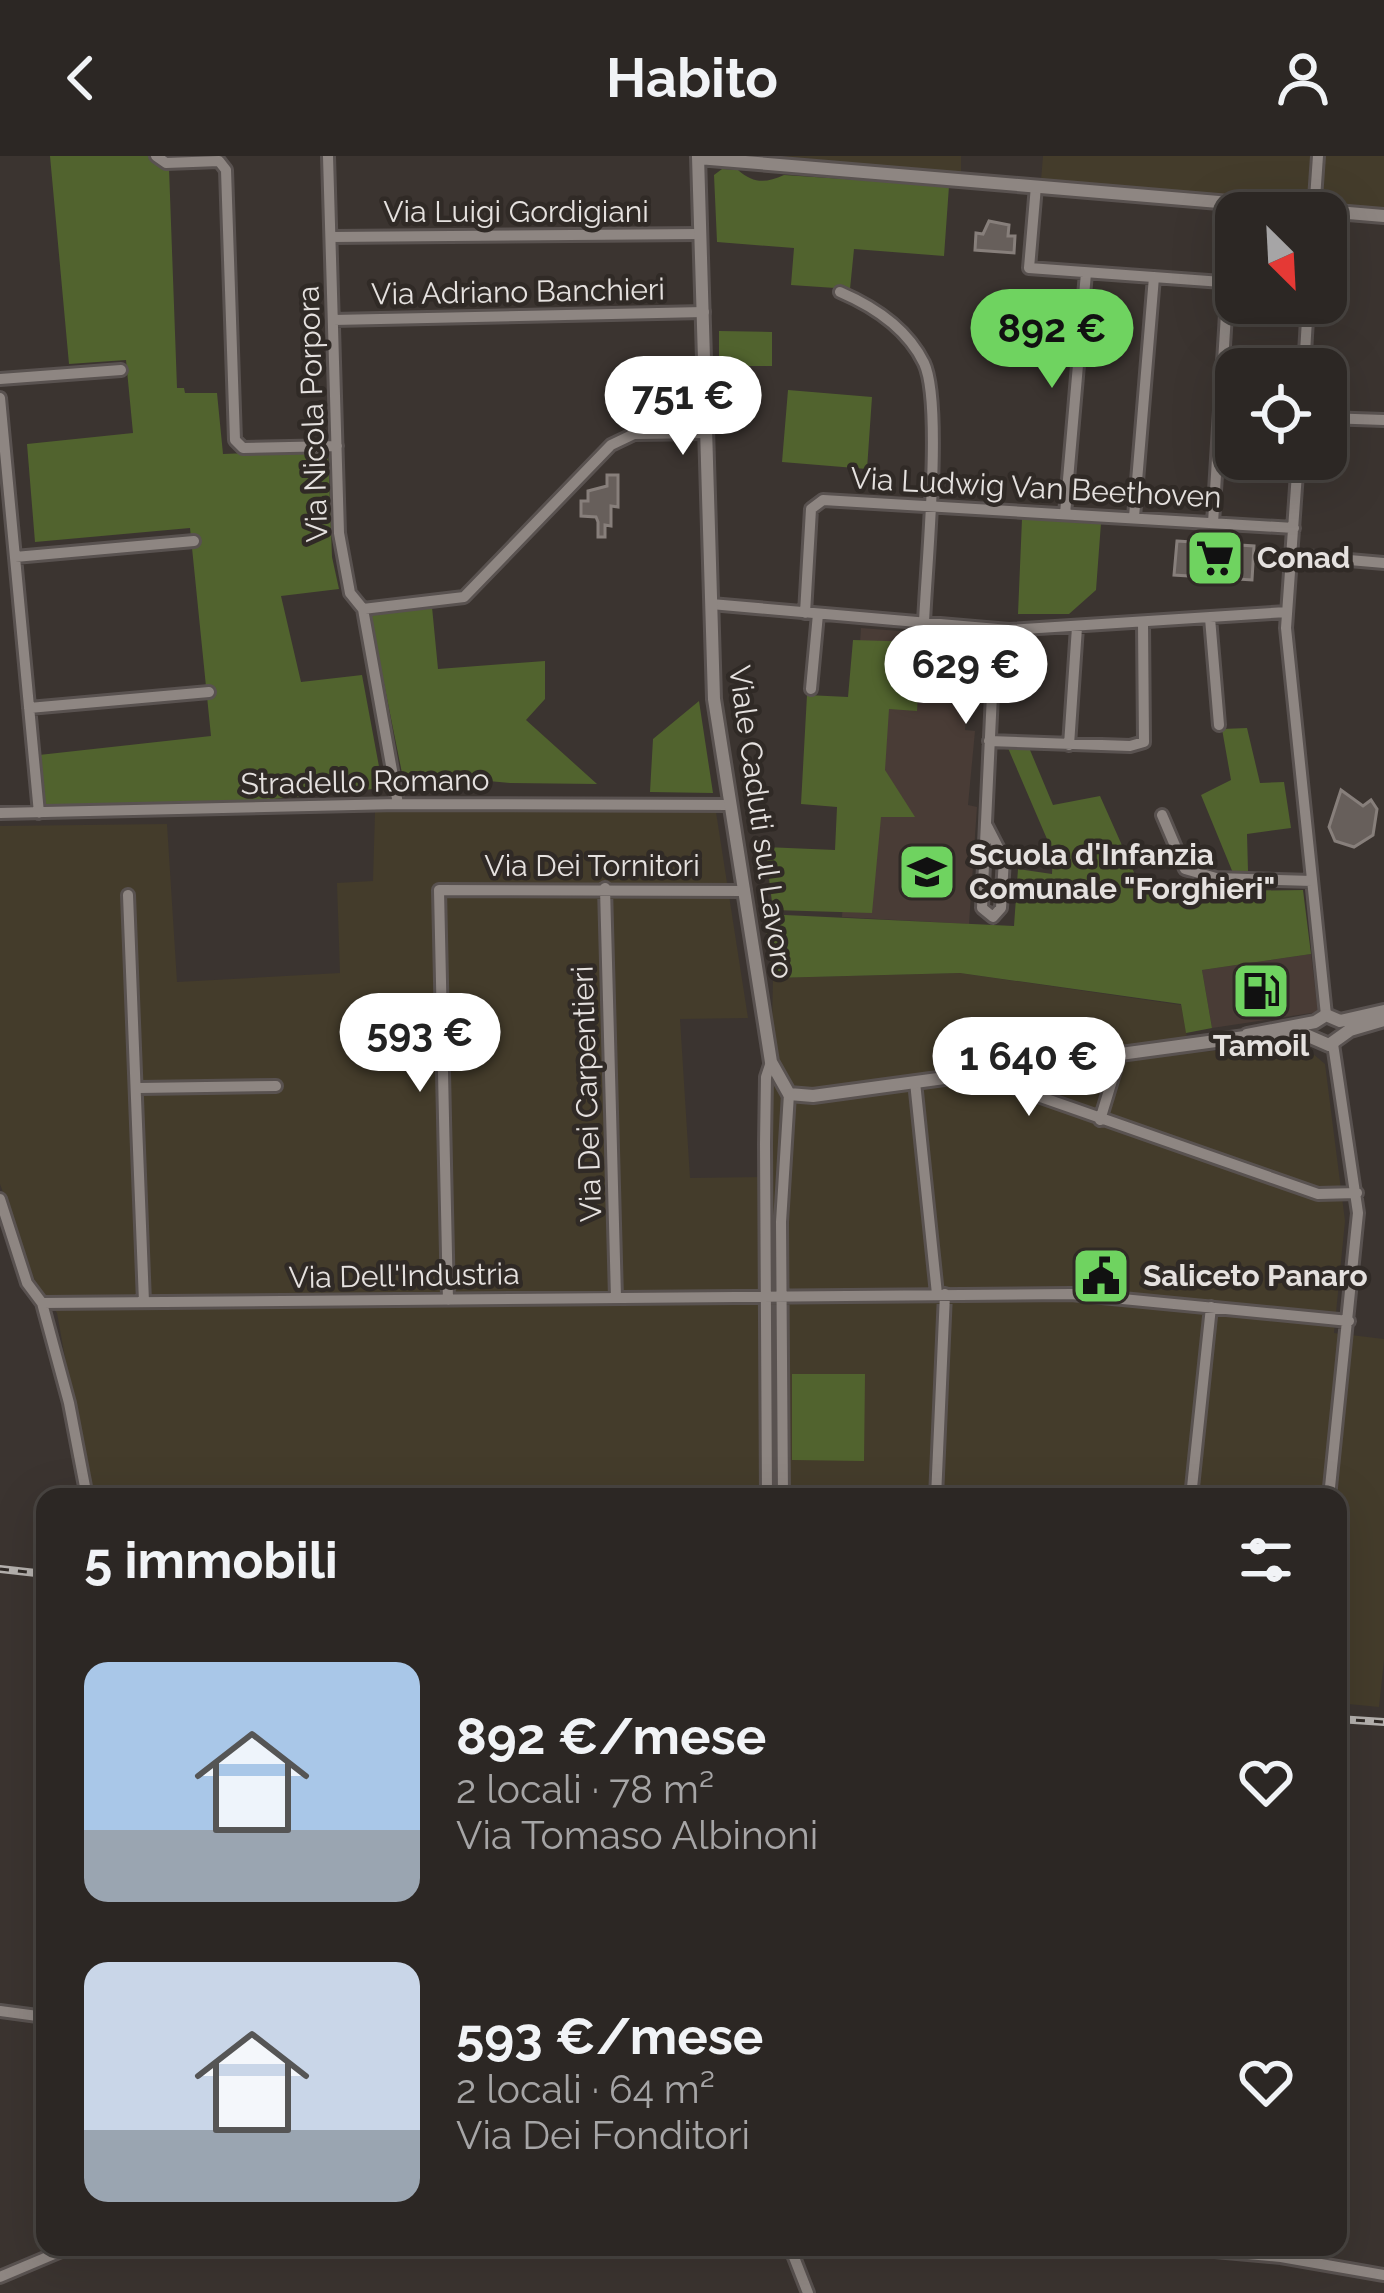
<!DOCTYPE html>
<html lang="it">
<meta charset="utf-8">
<style>
:root{--surface:#2c2724;--page:#383331;--text:#f1f3f6;--muted:#a6a5a6;--line:#484441;--accent:#6fd360}
body{margin:0;font-family:Raleway,sans-serif;background:var(--page);color:var(--text);height:100vh;display:flex;flex-direction:column;font-size:45px;white-space:nowrap}
*{box-sizing:border-box;margin:0}
p{font-size:39px;color:var(--muted)}
.icon{flex:none;width:66px;height:66px;fill:none;stroke:currentColor;stroke-width:2;stroke-linecap:round;stroke-linejoin:round}
.map{position:relative;flex:1;overflow:hidden}
.drawer{position:absolute;left:36px;top:1332px;width:1311px;height:768px;display:flex;flex-direction:column;background:var(--surface);border-radius:24px;box-shadow:0 12px 48px #0002,0 0 0 3px var(--line)}
.drawer>*{flex:none}
.needle{width:78px;rotate:156deg}
.buttons{position:absolute;left:1215px;top:36px;display:grid;gap:24px}
.buttons a{display:grid;place-items:center;width:132px;height:132px;border-radius:24px;background:var(--surface);box-shadow:0 12px 48px #0002,0 0 0 3px var(--line);font-size:60px}
.price{position:absolute;translate:-50% -102px;padding:0 27px;border-radius:42px;background:#fff;color:#222;font-size:39px;line-height:78px;filter:drop-shadow(0 3px 6px #0008)}
.price::after{content:'';position:absolute;left:50%;top:72px;width:36px;height:27px;margin-left:-18px;background:inherit;clip-path:polygon(0 0,100% 0,50% 100%)}
.price.current{background:var(--accent);color:#111}
ul{padding:0;list-style:none}
li{display:flex;align-items:center;gap:36px;height:300px;padding:0 48px}
li span{display:grid;place-items:center;flex:none;width:336px;height:240px;border-radius:24px;color:#555}
li>.icon{margin-inline-start:auto}
span .icon{width:144px;height:144px;fill:#fffc;stroke-width:1}
li b{font-size:51px}
h2{display:flex;justify-content:space-between;align-items:center;height:144px;padding:0 48px;font-size:51px}
header{display:flex;justify-content:space-between;align-items:center;height:156px;padding:0 48px;background:var(--surface);font-size:54px;font-weight:700}
.map>svg:first-child{display:block}
.built{fill:#493c36}
.industrial{fill:#443c2b}
.green{fill:#51632e}
.building{fill:#675f5b;stroke:#877f7b;stroke-width:3}
.lines{fill:none;stroke-linecap:round;stroke-linejoin:round}
.minor-casing{stroke:#595250;stroke-width:16}
.tertiary-casing{stroke:#595250;stroke-width:18}
.minor{stroke:#8e8682;stroke-width:10}
.tertiary{stroke:#8e8682;stroke-width:12}
.rail-casing{stroke:#b5b1ae;stroke-width:8}
.rail{stroke:#302a26;stroke-width:3;stroke-dasharray:9;stroke-linecap:butt}
.labels{text-anchor:middle;stroke-width:9;stroke-linejoin:round;paint-order:stroke}
.street-label{font-size:30px;fill:#e5e1df;stroke:#302a26}
.poi-label{font-size:30px;font-weight:bold;fill:#e5e1df;stroke:#302a26;text-anchor:start}
</style>
<header><svg class="icon" aria-label="back" viewBox="0 0 24 24"><path d="M15 5l-7 7 7 7"/></svg>Habito<svg class="icon" aria-label="person" viewBox="0 0 24 24"><circle cx="12" cy="8" r="4"/><path d="M4 21q1-7 8-7t8 7"/></svg></header>
<div class="map">
<svg width="1384" height="2137" viewBox="0 0 1384 2137">
<rect width="100%" height="100%" fill="#3b3430"/>
<path class="built" d="M861 472 989 482 986 515H969L965 574 975 575 968 649 977 651 969 768 842 761Z
M1311 798 1318 856 1212 872 1202 814Z"/>
<path class="industrial" d="M780 0H961V17Z
M1043 0H1384V56L1041 24Z
M375 656H716L748 862 680 863 690 1022 769 1021 773 822 960 817 1181 849 1190 897 1300 887 1325 908 1345 1065 1334 1177 1384 1183V1504L1379 1551 1338 1547V1341H90L57 1157 36 1128 0 1028V670L167 668 177 826 340 817 337 727 373 725Z"/>
<path class="green" d="M50 0H149L154 7 169 12 177 232H184L185 237H217L223 298 328 294 332 401 339 433 281 440 301 526 362 519 383 632 263 644 44 650 39 599 211 580 190 372 35 386 27 288 133 277 126 204 69 208Z
M722 13 738 14C754 28 766 27 784 19L949 30 944 100 854 93 850 133 791 129 794 92 717 86 714 19Z
M719 175 772 176V210H719Z
M788 234 872 241 867 313 782 306Z
M1022 363 1101 367 1096 434 1069 458H1018Z
M432 451 438 513 545 505V543L526 564 597 628 510 627 402 617 370 458Z
M853 484 921 486 917 555 889 553 885 614 915 661H881L872 757 773 754 765 691 835 694 837 651 801 648 807 539 848 541Z
M699 545 713 637 650 636 653 583Z
M1247 572 1260 627 1284 626 1291 672 1247 678 1248 715 1233 717 1201 639 1231 624 1222 573Z
M1008 592 1030 594 1053 649 1100 640 1137 723 1185 725 1220 735 1303 734 1311 798 1202 814 1212 872 1186 877 1181 848 960 817 773 822 764 758 1014 770 1018 713 1052 718 1053 697Z
M792 1218H865L864 1305 792 1304Z"/>
<path class="building" d="M989 65 1009 69 1008 80H1015L1014 97 975 94 976 77 983 78Z
M607 319H618V351L611 350V370L605 369V381H598V366L596 361 581 360V345H588V335L607 330Z
M1177 385 1254 390 1252 424 1174 419Z
M1341 634 1363 650 1371 644 1377 653 1373 679 1354 691 1335 685 1329 671Z"/>
<g class="lines">
<g class="minor-casing">
<path id="minor" d="M156 0 166 7 219 5 226 14 235 284 243 292 337 290
M328 0 339 377 350 437 363 453 398 648
M1036 30 1029 112 1236 127
M1314 57 1318 0
M331 81 701 78
M840 136C875 151 907 172 924 207 943 247 926 414 924 467
M333 164 704 156
M1304 213 1308 147
M0 223 121 214
M0 242 39 657
M1326 262 1384 264
M1298 303 1286 472 1326 859
M1065 358 1086 117
M1134 361 1154 121
M1213 367 1228 126
M1292 399 1384 407
M15 401 194 385
M711 448 1009 474 1287 456
M363 453 464 441 611 289 634 278 706 277
M805 457 811 353 823 344 1294 372
M1210 462 1219 569
M811 533 818 458
M29 552 209 536
M989 585 1130 590 1144 586 1143 467
M1069 589 1077 471
M0 657 398 648 731 649
M1162 659 1185 713 1216 722 1312 725
M987 670 1004 703 1001 752 993 761 982 752 995 474
M605 732 616 1142
M128 739 144 1146
M975 918 1318 1038 1357 1037
M915 926 937 1138
M139 932 276 930
M1100 964 1120 898
M0 1043 27 1127 42 1147 69 1247 87 1341
M448 1144 439 734 745 735
M42 1147 1071 1138 1349 1165
M767 1341 765 988 766 921 771 906
M783 1341 781 1066 789 938
M936 1341 945 1138
M1191 1341 1211 1151
M1329 1341 1358 1057 1333 888
M0 1855 45 1861
M790 2091 808 2137
M1171 2091 1281 2101 1384 2119
M0 2121 71 2091"/>
</g>
<g class="tertiary-casing">
<path id="tertiary" d="M698 0 714 543 771 906 789 938 813 940 1245 881 1306 879 1329 889 1350 874 1384 864
M698 2 1384 60
M1340 865 1384 855
M1247 879 1315 866 1326 859 1340 865"/>
</g>
<use href="#minor" class="minor"/>
<use href="#tertiary" class="tertiary"/>
<g class="rail-casing">
<path id="rail" d="M0 1413 45 1418
M1338 1563 1384 1566"/>
</g>
<use href="#rail" class="rail"/>
</g>
<defs>
<g id="supermarket-square" transform="scale(3)"><rect x="-9" y="-9" width="18" height="18" rx="4" fill="#6fd360" stroke="#302a26"/><path d="M-6-5.5h2.5l.6 2H6L4.5 2H-2.5L-4.4-4H-6ZM-1.5 3.2a1.3 1.3 0 1 0 .1 0ZM3 3.2a1.3 1.3 0 1 0 .1 0Z" fill="#111"/></g>
<g id="school-square" transform="scale(3)"><rect x="-9" y="-9" width="18" height="18" rx="4" fill="#6fd360" stroke="#302a26"/><path d="M0-5L7-2L0 1L-7-2ZM-4 1L0 2.5L4 1V4Q0 6-4 4Z" fill="#111"/></g>
<g id="fuel-square" transform="scale(3)"><rect x="-9" y="-9" width="18" height="18" rx="4" fill="#6fd360" stroke="#302a26"/><path d="M-5.5-6h7V0h2V4h1.3V-2.5L3-4.5l.8-.8L6-3V5H2.5V1h-1V6h-7ZM-4.2-4.7v3.2H.2V-4.7Z" fill="#111"/></g>
<g id="civic-square" transform="scale(3)"><rect x="-9" y="-9" width="18" height="18" rx="4" fill="#6fd360" stroke="#302a26"/><path d="M-.6-6.5H3V-4.5H.6V-3L4-1V1h2V6H-6V1h2V-1L-.6-3ZM-1.2 2.5V6h2.4V2.5Z" fill="#111"/></g>
</defs>
<g fill-rule="evenodd">
<use href="#supermarket-square" x="1215" y="402"/>
<use href="#school-square" x="927" y="716"/>
<use href="#fuel-square" x="1261" y="835"/>
<use href="#civic-square" x="1101" y="1120"/>
</g>
<g class="labels">
<g class="street-label">
<text x="516" y="66">Via Luigi Gordigiani</text>
<text transform="translate(518 136) rotate(-1)" y="10">Via Adriano Banchieri</text>
<text transform="translate(313 258) rotate(-92)" y="10">Via Nicola Porpora</text>
<text transform="translate(1036 332) rotate(3)" y="10">Via Ludwig Van Beethoven</text>
<text transform="translate(365 626) rotate(-1)" y="10">Stradello Romano</text>
<text transform="translate(761 666) rotate(82)" y="10">Viale Caduti sul Lavoro</text>
<text x="592" y="720">Via Dei Tornitori</text>
<text transform="translate(587 938) rotate(-92)" y="10">Via Dei Carpentieri</text>
<text transform="translate(404 1120) rotate(-1)" y="10">Via Dell'Industria</text>
</g>
<g class="poi-label">
<text x="1257" y="412">Conad</text>
<text x="969" y="709">Scuola d'Infanzia<tspan x="969" dy="34">Comunale "Forghieri"</tspan></text>
<text x="1261" y="900" text-anchor="middle">Tamoil</text>
<text x="1143" y="1130">Saliceto Panaro</text>
</g>
</g>
</svg>
<div class="buttons">
<a><svg class="needle" viewBox="-14 -14 28 28"><path d="M0-13l5 13h-10z" fill="#e53935"/><path d="M0 13l5-13h-10z" fill="#a6a5a6"/></svg></a>
<a><svg class="icon" aria-label="locate" viewBox="0 0 24 24"><circle cx="12" cy="12" r="6"/><path d="M12 2v4M12 18v4M2 12h4M18 12h4"/></svg></a>
</div>
<b class="price current" style="left:1052px;top:235px">892 €</b>
<b class="price" style="left:683px;top:302px">751 €</b>
<b class="price" style="left:966px;top:571px">629 €</b>
<b class="price" style="left:420px;top:939px">593 €</b>
<b class="price" style="left:1029px;top:963px">1 640 €</b>
<section class="drawer">
<h2>5 immobili<svg class="icon" aria-label="filters" viewBox="0 0 24 24"><path d="M4 7h16M4 17h16"/><circle cx="9" cy="7" r="2"/><circle cx="15" cy="17" r="2"/></svg></h2>
<ul>
<li><span style="background:linear-gradient(#a9c7e8 70%,#9aa5b1 0)"><svg class="icon" aria-label="home" viewBox="0 0 24 24"><path d="M3 11l9-7 9 7M6 9v11h12V9"/></svg></span><div><b>892 €/mese</b><p>2 locali · 78 m²</p><p>Via Tomaso Albinoni</p></div><svg class="icon" aria-label="heart" viewBox="0 0 24 24"><path d="M12 20l-8-8c-3-5 5-10 8-4 3-6 11-1 8 4z"/></svg></li>
<li><span style="background:linear-gradient(#c9d6e8 70%,#9aa5b1 0)"><svg class="icon" aria-label="home" viewBox="0 0 24 24"><path d="M3 11l9-7 9 7M6 9v11h12V9"/></svg></span><div><b>593 €/mese</b><p>2 locali · 64 m²</p><p>Via Dei Fonditori</p></div><svg class="icon" aria-label="heart" viewBox="0 0 24 24"><path d="M12 20l-8-8c-3-5 5-10 8-4 3-6 11-1 8 4z"/></svg></li>
</ul>
</section>
</div>
